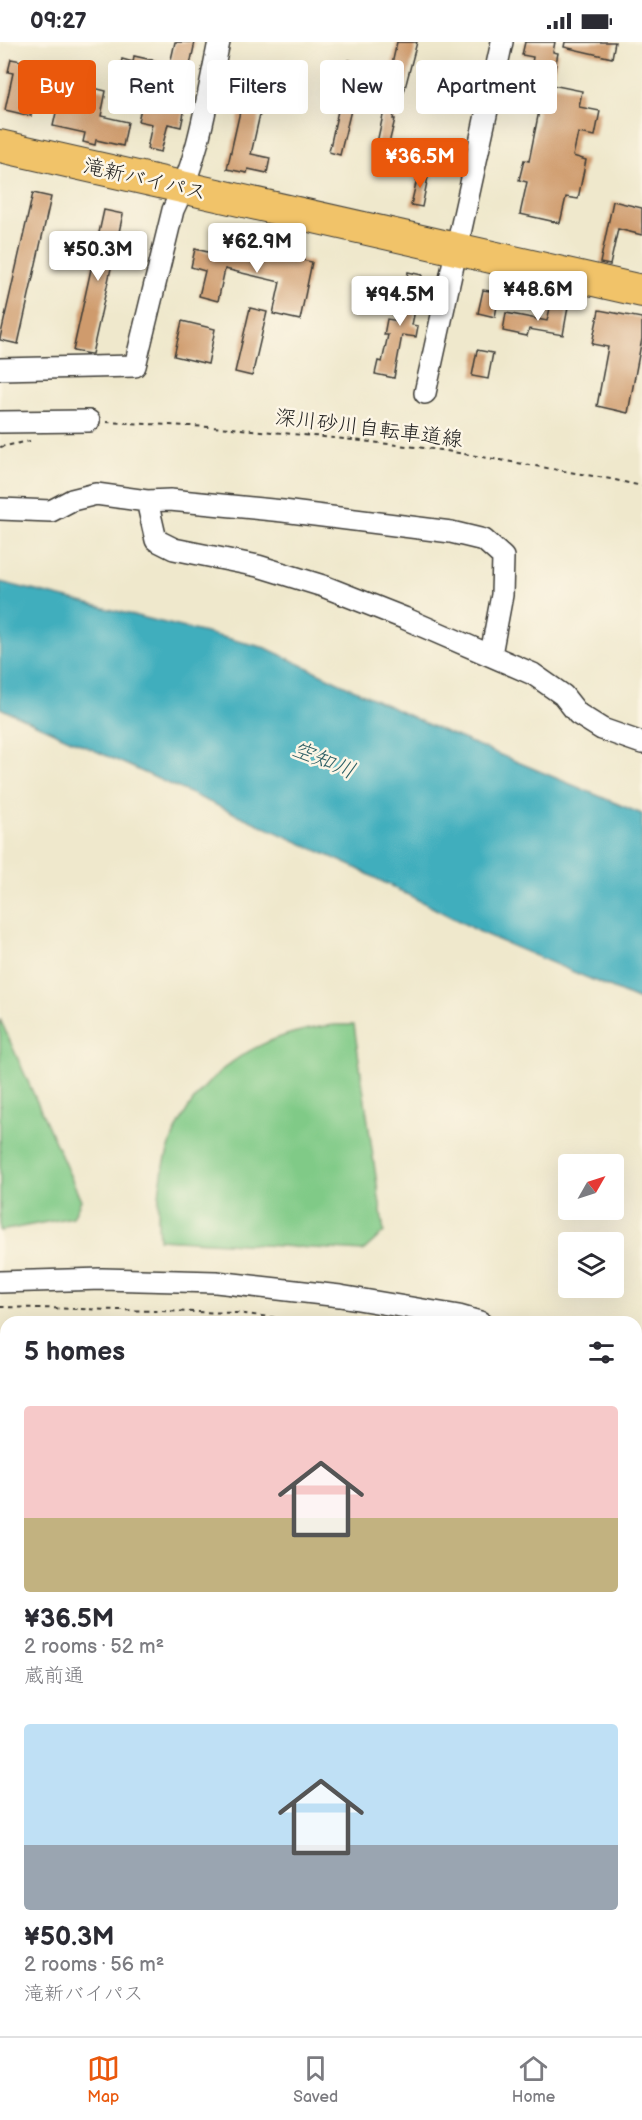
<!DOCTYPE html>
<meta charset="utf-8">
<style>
:root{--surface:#fff;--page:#f2f2f3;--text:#2b2b33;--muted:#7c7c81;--line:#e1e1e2;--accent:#ea580c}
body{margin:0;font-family:"Balsamiq Sans","Klee One",sans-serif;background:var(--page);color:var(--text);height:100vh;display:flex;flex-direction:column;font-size:22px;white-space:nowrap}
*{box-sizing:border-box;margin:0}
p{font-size:20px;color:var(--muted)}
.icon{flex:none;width:33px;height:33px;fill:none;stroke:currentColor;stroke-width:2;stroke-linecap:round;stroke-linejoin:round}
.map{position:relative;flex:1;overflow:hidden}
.sheet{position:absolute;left:0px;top:1274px;width:642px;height:722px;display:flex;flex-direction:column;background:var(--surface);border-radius:18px 18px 0 0;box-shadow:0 6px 24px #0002}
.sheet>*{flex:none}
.top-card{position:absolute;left:18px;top:18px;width:606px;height:54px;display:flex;gap:12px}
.needle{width:39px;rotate:51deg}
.buttons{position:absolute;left:558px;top:1112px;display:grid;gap:12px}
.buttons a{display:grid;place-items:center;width:66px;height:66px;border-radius:6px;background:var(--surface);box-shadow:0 6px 24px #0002;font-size:30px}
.price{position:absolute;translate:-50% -51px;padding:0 14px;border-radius:6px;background:#fff;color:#222;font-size:20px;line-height:39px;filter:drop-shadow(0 2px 3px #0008)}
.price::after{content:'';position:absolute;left:50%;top:36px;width:18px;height:14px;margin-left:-9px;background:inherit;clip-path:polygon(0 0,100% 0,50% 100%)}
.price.active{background:var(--accent);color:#fff}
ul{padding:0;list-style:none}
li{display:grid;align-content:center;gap:12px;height:318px;padding:0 24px}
li span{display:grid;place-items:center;height:186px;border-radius:6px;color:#555}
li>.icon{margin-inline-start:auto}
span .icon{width:108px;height:108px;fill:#fffc;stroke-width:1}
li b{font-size:26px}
h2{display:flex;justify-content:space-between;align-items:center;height:72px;padding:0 24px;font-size:26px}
.pill{padding:0 21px;border-radius:6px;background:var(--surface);box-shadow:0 6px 24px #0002;font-size:21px;line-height:54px}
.pill.active{background:var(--accent);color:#fff}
.status{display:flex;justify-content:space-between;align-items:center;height:42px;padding:0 30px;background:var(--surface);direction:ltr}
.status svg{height:16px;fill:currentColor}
.menu{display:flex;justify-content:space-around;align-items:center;height:84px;border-top:2px solid var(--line);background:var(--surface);font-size:16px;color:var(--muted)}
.menu a{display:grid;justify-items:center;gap:3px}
.menu .active{color:var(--accent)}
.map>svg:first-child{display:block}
.green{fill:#80ca87;stroke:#4e7352;stroke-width:1.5}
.water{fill:#40aebd;stroke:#2e656c;stroke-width:1.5}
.building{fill:#cf9b6d}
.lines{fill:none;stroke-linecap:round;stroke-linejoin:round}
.minor-casing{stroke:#3c3b36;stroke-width:24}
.highway-casing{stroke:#3c3b36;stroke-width:34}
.path{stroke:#3c3b36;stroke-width:2;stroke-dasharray:4.5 4.5;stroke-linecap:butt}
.minor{stroke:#fff;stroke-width:21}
.highway{stroke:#f1c369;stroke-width:32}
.labels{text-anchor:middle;stroke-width:5;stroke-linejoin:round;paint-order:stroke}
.street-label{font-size:21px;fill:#1c1c1c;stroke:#fcf5e5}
.water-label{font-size:22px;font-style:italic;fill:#2c5e64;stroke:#fcf5e5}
</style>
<div class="status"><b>09:27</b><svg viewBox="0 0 49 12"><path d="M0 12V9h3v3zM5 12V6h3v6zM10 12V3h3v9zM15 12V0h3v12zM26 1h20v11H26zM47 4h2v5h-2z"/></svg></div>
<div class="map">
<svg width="642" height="1994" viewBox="0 0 642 1994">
<rect width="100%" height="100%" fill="#fcf5e5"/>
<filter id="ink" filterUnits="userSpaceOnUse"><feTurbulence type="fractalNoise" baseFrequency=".0167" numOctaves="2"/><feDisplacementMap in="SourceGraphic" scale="12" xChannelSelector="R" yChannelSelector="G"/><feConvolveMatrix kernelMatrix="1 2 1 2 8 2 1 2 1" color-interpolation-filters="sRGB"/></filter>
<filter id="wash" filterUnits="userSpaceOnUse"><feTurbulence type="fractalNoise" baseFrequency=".008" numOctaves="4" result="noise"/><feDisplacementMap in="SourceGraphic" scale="24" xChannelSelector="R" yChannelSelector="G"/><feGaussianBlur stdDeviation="1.35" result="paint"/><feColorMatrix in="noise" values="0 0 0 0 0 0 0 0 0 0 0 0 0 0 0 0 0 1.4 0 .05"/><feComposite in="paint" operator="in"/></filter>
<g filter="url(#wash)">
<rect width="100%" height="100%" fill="#efe8cc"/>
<path class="green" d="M0 977 81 1158 73 1175 0 1189Z
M335 983H354L384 1190 363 1209 159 1197C149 1081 218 995 335 983Z"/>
<path class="water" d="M0 540 266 606 429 683 642 772V959L484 892 354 825 0 666Z"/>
<g id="blocks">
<path class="building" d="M175 0H195L182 60 186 61 181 85 168 82 161 110 147 107 152 82 138 79 143 58 167 63 172 42 119 31 122 17 133 20 134 14 170 22Z
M397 0H417L404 50 399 49 393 77H395L384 122 373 119 394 23 392 22Z
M525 0H555L553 10 558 11 554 32 531 27 533 15 522 13Z
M565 0H615L612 16 564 5Z
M11 17 27 20 24 34 39 37 31 74 5 68 13 31 8 30Z
M349 18 359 21 349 68H351L340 113 329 110Z
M248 34 286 45 282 63 263 59 251 112 270 116 267 131 248 127 247 131 227 127Z
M542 41 582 49 579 65 600 69 595 94 578 91 573 114 586 118 578 157 566 155 560 181 520 172 527 140 519 138 524 118 529 119 539 69 536 68Z
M82 43 106 49 101 74 128 80 123 104 96 98 95 103 83 100 85 91 53 84 60 53 79 58Z
M419 128 429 130 422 165 411 163Z
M33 151 51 155 18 302 0 298V296Z
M613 159 642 166V193L618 187 610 223 600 221Z
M104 168 123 172 92 312H90L73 309Z
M229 197 278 209 277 213 312 220 300 278 273 272 280 240 225 227 218 259 199 254 205 229 191 225 195 207 225 214Z
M408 230 422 233 412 283 418 284 416 295 402 293 394 336 375 332 378 319 382 320 388 293H384L387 277 399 279Z
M483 248 496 250 494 264H497L495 275 478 271Z
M551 262 568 265 563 293 529 287 527 294 503 289 506 271 547 279Z
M250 266 267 270 252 334 235 330Z
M599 268 642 276V297L628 371 597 364 608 305 592 302Z
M182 279 215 287 208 322 174 314Z
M477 308 493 311 488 337 472 334Z"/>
</g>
</g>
<g filter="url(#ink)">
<use href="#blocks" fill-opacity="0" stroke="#3c3b36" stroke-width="1.5"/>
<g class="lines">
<g class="minor-casing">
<path id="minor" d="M0 327 135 324 173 168C199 116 207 56 219 0
M425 351 502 0
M0 380 89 379
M147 459 156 498 174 507 258 524 323 544 404 576 533 632 563 653 578 672 602 687 642 701
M0 467 51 469 72 458 96 452 147 459 170 458 283 469 451 490 484 498 503 515 502 553 491 612
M0 1240 102 1237 216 1240 340 1254 459 1274 480 1280
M636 1322 642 1324
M0 1329H6
M636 1427 642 1429
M636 1596 642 1597
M636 1682 642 1684
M636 1753 642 1755
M636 1784 642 1786
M636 1818 642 1820
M636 1871 642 1872
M236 1994 237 1989
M346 1994 347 1989
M513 1994 514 1989"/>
</g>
<g class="highway-casing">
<path id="highway" d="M0 104 642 249"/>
</g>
<path class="path" d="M106 380 231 386 344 397 441 408 611 437 642 444
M0 405 30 399
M0 1265 236 1271 313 1280
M636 1392 642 1398
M0 1676 6 1677"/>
<use href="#minor" class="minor"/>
<use href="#highway" class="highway"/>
</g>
</g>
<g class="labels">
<g class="street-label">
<text transform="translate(145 137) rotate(13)" y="7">滝新バイパス</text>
<text transform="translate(369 386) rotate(7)" y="7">深川砂川自転車道線</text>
</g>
<g class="water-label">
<text transform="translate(324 717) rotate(22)" y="8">空知川</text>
</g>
</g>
</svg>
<div class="buttons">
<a><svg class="needle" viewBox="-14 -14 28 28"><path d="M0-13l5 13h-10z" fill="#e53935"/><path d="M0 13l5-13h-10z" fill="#7c7c81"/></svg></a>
<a><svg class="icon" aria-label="layers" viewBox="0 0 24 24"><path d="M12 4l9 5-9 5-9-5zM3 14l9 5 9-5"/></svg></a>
</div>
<b class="price active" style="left:420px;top:147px">¥36.5M</b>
<b class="price" style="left:257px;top:232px">¥62.9M</b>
<b class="price" style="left:98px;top:240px">¥50.3M</b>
<b class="price" style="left:538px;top:280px">¥48.6M</b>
<b class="price" style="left:400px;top:285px">¥94.5M</b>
<div class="top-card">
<a class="pill active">Buy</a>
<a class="pill">Rent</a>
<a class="pill">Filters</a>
<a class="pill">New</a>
<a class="pill">Apartment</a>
</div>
<section class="sheet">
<h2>5 homes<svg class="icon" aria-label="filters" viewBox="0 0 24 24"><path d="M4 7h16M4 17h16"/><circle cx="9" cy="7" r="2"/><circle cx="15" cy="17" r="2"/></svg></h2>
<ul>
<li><span style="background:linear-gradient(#f6c9c9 60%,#c2b280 0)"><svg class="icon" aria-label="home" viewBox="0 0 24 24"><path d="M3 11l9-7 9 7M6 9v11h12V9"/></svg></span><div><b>¥36.5M</b><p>2 rooms · 52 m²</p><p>蔵前通</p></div></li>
<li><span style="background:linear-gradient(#bfe0f5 65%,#9aa5b1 0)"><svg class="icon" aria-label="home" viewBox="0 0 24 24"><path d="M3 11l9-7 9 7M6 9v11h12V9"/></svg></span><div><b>¥50.3M</b><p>2 rooms · 56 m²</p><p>滝新バイパス</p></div></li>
</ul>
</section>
</div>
<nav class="menu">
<a class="active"><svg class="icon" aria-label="map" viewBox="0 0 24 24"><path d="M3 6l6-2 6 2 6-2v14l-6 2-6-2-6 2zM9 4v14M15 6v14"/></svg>Map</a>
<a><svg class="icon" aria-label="saved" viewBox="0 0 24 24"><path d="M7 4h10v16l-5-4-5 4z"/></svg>Saved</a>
<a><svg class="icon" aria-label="home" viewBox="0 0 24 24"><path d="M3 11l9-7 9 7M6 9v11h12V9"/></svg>Home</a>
</nav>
